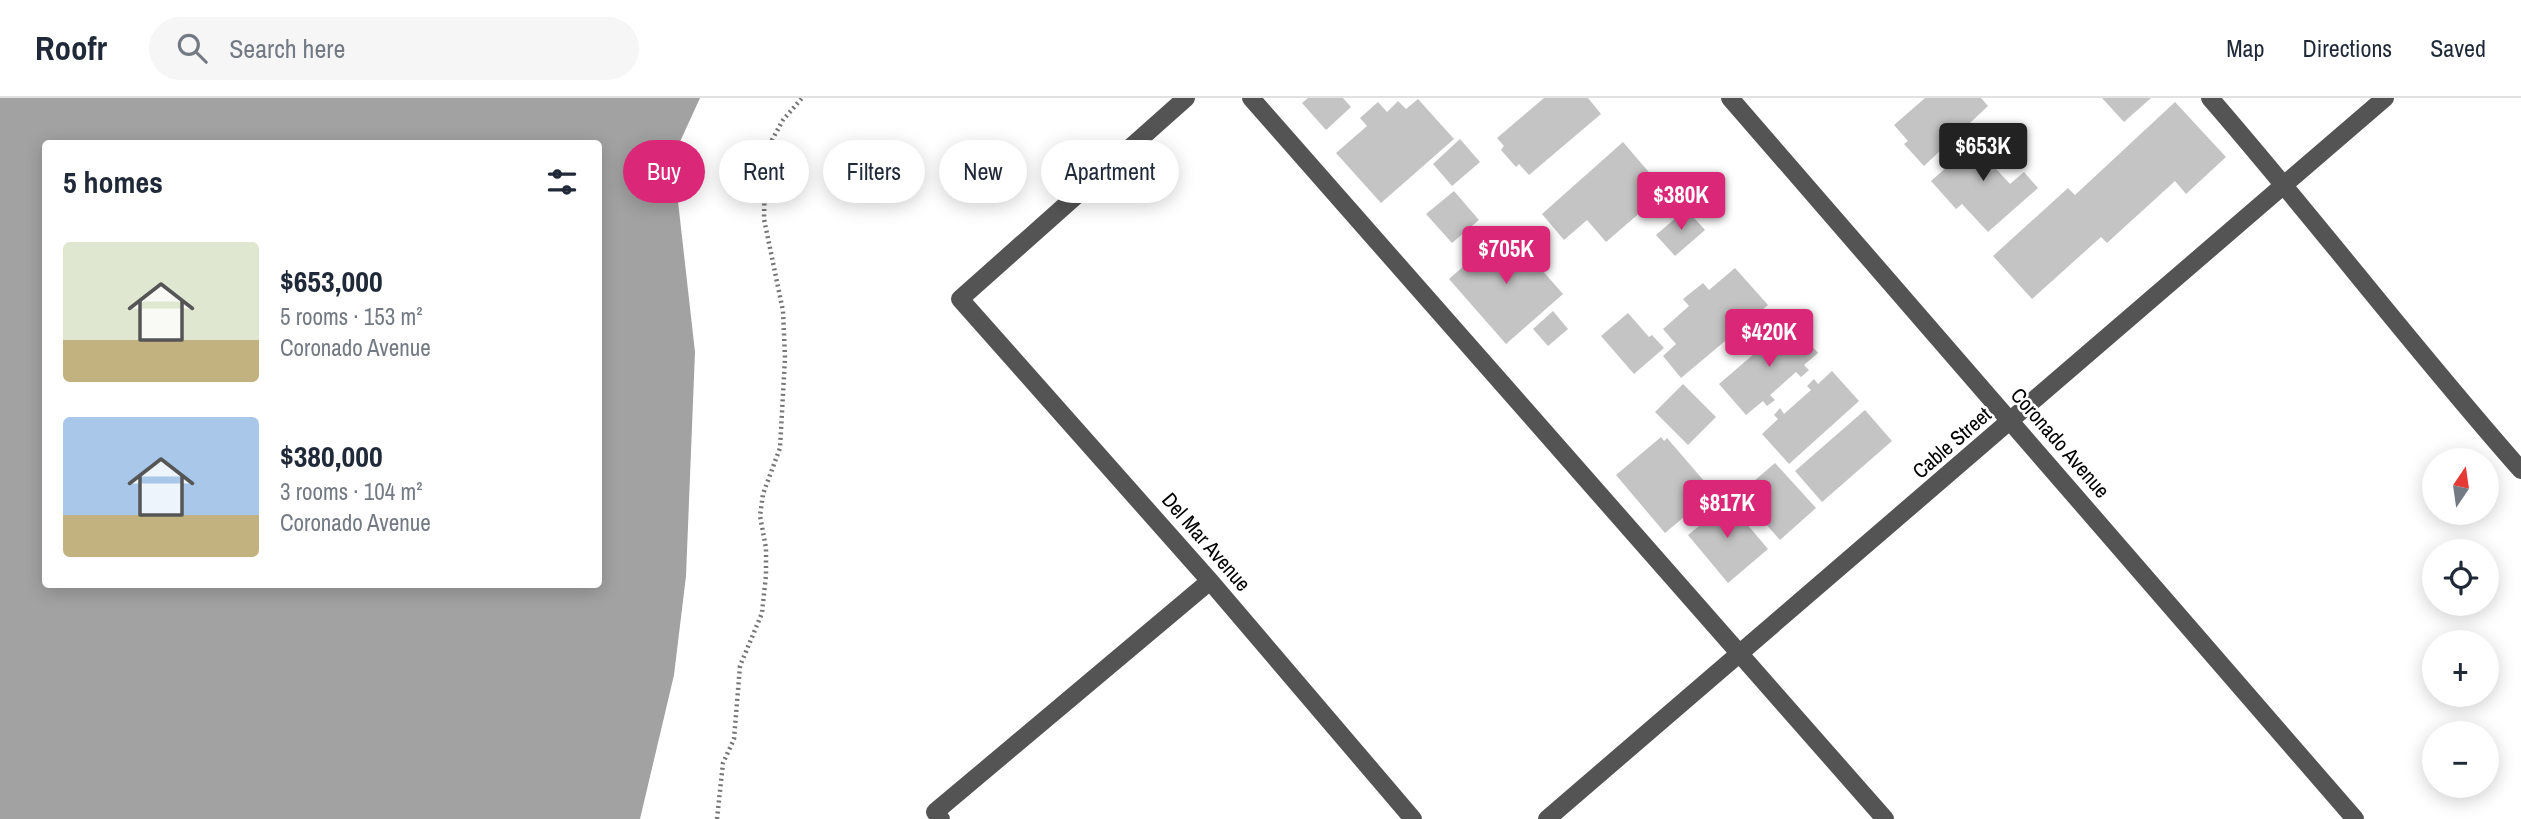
<!DOCTYPE html>
<meta charset="utf-8">
<style>
:root{--surface:#fff;--page:#f6f6f7;--text:#1f2937;--muted:#747a83;--line:#e0e1e3;--accent:#db2777}
body{margin:0;font-family:"Archivo Narrow",sans-serif;background:var(--page);color:var(--text);height:100vh;display:flex;flex-direction:column;font-size:26px;white-space:nowrap}
*{box-sizing:border-box;margin:0}
p{font-size:23px;color:var(--muted)}
.icon{flex:none;width:38px;height:38px;fill:none;stroke:currentColor;stroke-width:2;stroke-linecap:round;stroke-linejoin:round}
.map{position:relative;flex:1;overflow:hidden}
.details{position:absolute;left:42px;top:42px;width:560px;height:448px;display:flex;flex-direction:column;background:var(--surface);border-radius:7px;box-shadow:0 4px 18px #0003}
.details>*{flex:none}
.top-card{position:absolute;left:623px;top:42px;width:665px;height:63px;display:flex;gap:14px}
.needle{width:46px;rotate:13deg}
.controls{position:absolute;left:2422px;top:350px;display:grid;gap:14px}
.controls a{display:grid;place-items:center;width:77px;height:77px;border-radius:50%;background:var(--surface);box-shadow:0 4px 18px #0003;font-size:35px}
.price{position:absolute;translate:-50% -60px;padding:0 16px;border-radius:7px;background:var(--accent);color:#fff;font-size:23px;line-height:46px;filter:drop-shadow(0 2px 4px #0008)}
.price::after{content:'';position:absolute;left:50%;top:42px;width:21px;height:16px;margin-left:-10px;background:inherit;clip-path:polygon(0 0,100% 0,50% 100%)}
.price.on{background:#222;color:#fff}
ul{padding:0;list-style:none}
li{display:flex;align-items:center;gap:21px;height:175px;padding:0 21px}
li span{display:grid;place-items:center;flex:none;width:196px;height:140px;border-radius:7px;color:#555}
li>.icon{margin-inline-start:auto}
span .icon{width:84px;height:84px;fill:#fffc;stroke-width:1}
li b{font-size:30px}
h2{display:flex;justify-content:space-between;align-items:center;height:84px;padding:0 21px;font-size:30px}
.tag{padding:0 24px;border-radius:32px;background:var(--surface);box-shadow:0 4px 18px #0003;font-size:24px;line-height:63px}
.tag.on{background:var(--accent);color:#fff}
header{display:flex;align-items:center;gap:42px;box-sizing:border-box;height:98px;padding:0 35px;background:var(--surface);border-bottom:2px solid var(--line)}
header strong{font-size:33px}
nav{display:flex;gap:38px;margin-inline-start:auto;font-size:24px}
.search{width:490px;height:63px;background:var(--page);display:flex;align-items:center;gap:18px;box-sizing:border-box;padding:0 24px;border-radius:38px;color:var(--muted);font-size:26px}
.map>svg:first-child{display:block}
.water{fill:#a2a2a2;fill-rule:evenodd}
.building{fill:#c4c4c4}
.lines{fill:none;stroke-linecap:round;stroke-linejoin:round}
.path{stroke:#767676;stroke-width:4.5;stroke-dasharray:2 3.5;stroke-linecap:butt}
.minor{stroke:#545454;stroke-width:18}
.labels{text-anchor:middle;stroke-width:5;stroke-linejoin:round;paint-order:stroke}
.street-label{font-size:21px;fill:#000;stroke:#fff}
</style>
<header>
<strong>Roofr</strong>
<div class="search"><svg class="icon" aria-label="search" viewBox="0 0 24 24"><circle cx="10" cy="10" r="6"/><path d="M15 15l6 6"/></svg>Search here</div>
<nav><a>Map</a><a>Directions</a><a>Saved</a></nav>
</header>
<div class="map">
<svg width="2521" height="721" viewBox="0 0 2521 721">
<rect width="100%" height="100%" fill="#fff"/>
<path class="water" d="M0 0H700L673 59 695 254 686 478 674 577 640 721H0ZM46 46H598V486H46Z"/>
<path class="building" d="M1308 0H1343L1351 9 1326 32 1302 5Z
M1544 0H1588L1601 16 1529 77 1519 66 1516 69 1501 52 1504 48 1497 40Z
M1925 0H1981L1988 8 1924 68 1904 46 1908 43 1894 27Z
M2102 0H2151L2124 24Z
M1418 1 1454 41 1381 105 1336 55 1367 28 1360 20 1378 4 1387 14 1398 3 1406 11Z
M2175 4 2226 59 2186 96 2175 83 2107 145 2101 139 2032 201 1993 158 2068 90 2075 97Z
M1991 30 2006 47 1988 62 2010 86 2024 74 2038 90 1988 134 1962 106 1956 111 1931 83Z
M1460 41 1480 64 1452 88 1433 66Z
M1623 44 1665 93 1606 144 1587 122 1564 142 1542 116Z
M1454 93 1479 122 1452 145 1426 116Z
M1686 111 1705 132 1675 158 1656 137Z
M1506 131 1563 196 1506 246 1449 181Z
M1735 170 1768 207 1681 280 1663 258 1676 246 1663 231 1689 208 1683 201 1703 185 1709 192Z
M1553 213 1568 231 1548 248 1533 231Z
M1628 215 1649 239 1652 237 1664 250 1634 276 1601 238Z
M1791 224 1818 255 1804 267 1809 272 1801 279 1796 274 1770 297 1775 302 1767 308 1763 303 1746 317 1719 286Z
M1832 273 1859 303 1789 366 1762 336 1778 321 1774 317 1780 310 1784 316 1811 292 1807 288 1814 281 1818 286Z
M1683 286 1716 319 1688 347 1655 314Z
M1865 312 1892 343 1822 404 1795 373Z
M1661 339 1664 343 1667 340 1711 391 1707 394 1710 397 1665 435 1616 377Z
M1775 365 1816 410 1780 442 1739 396Z
M1724 399 1768 451 1728 485 1688 437 1704 424 1700 419Z"/>
<g class="lines">
<path class="path" d="M717 721 723 665 734 641 740 568 762 515 766 477V450L760 418 763 396 780 350 785 260 783 213 764 121 765 70 772 42 783 22 802 0"/>
<path class="minor" d="M1186 0 960 201 1210 483 1413 721
M1251 0 1885 721
M1730 0 2355 721
M2210 0C2316 122 2414 251 2521 372
M941 721 935 714 1210 483
M1547 721 2385 0"/>
</g>
<g class="labels">
<g class="street-label">
<text transform="translate(1952 345) rotate(-41)" y="7">Cable Street</text>
<text transform="translate(2060 345) rotate(49)" y="7">Coronado Avenue</text>
<text transform="translate(1206 444) rotate(49)" y="7">Del Mar Avenue</text>
</g>
</g>
</svg>
<div class="controls">
<a><svg class="needle" viewBox="-14 -14 28 28"><path d="M0-13l5 13h-10z" fill="#e53935"/><path d="M0 13l5-13h-10z" fill="#747a83"/></svg></a>
<a><svg class="icon" aria-label="locate" viewBox="0 0 24 24"><circle cx="12" cy="12" r="6"/><path d="M12 2v4M12 18v4M2 12h4M18 12h4"/></svg></a>
<a>+</a>
<a>−</a>
</div>
<b class="price on" style="left:1983px;top:85px">$653K</b>
<b class="price" style="left:1681px;top:134px">$380K</b>
<b class="price" style="left:1506px;top:188px">$705K</b>
<b class="price" style="left:1769px;top:271px">$420K</b>
<b class="price" style="left:1727px;top:442px">$817K</b>
<div class="top-card">
<a class="tag on">Buy</a>
<a class="tag">Rent</a>
<a class="tag">Filters</a>
<a class="tag">New</a>
<a class="tag">Apartment</a>
</div>
<section class="details">
<h2>5 homes<svg class="icon" aria-label="filters" viewBox="0 0 24 24"><path d="M4 7h16M4 17h16"/><circle cx="9" cy="7" r="2"/><circle cx="15" cy="17" r="2"/></svg></h2>
<ul>
<li><span style="background:linear-gradient(#dfe7d0 70%,#c2b280 0)"><svg class="icon" aria-label="home" viewBox="0 0 24 24"><path d="M3 11l9-7 9 7M6 9v11h12V9"/></svg></span><div><b>$653,000</b><p>5 rooms · 153 m²</p><p>Coronado Avenue</p></div></li>
<li><span style="background:linear-gradient(#a9c7e8 70%,#c2b280 0)"><svg class="icon" aria-label="home" viewBox="0 0 24 24"><path d="M3 11l9-7 9 7M6 9v11h12V9"/></svg></span><div><b>$380,000</b><p>3 rooms · 104 m²</p><p>Coronado Avenue</p></div></li>
</ul>
</section>
</div>
